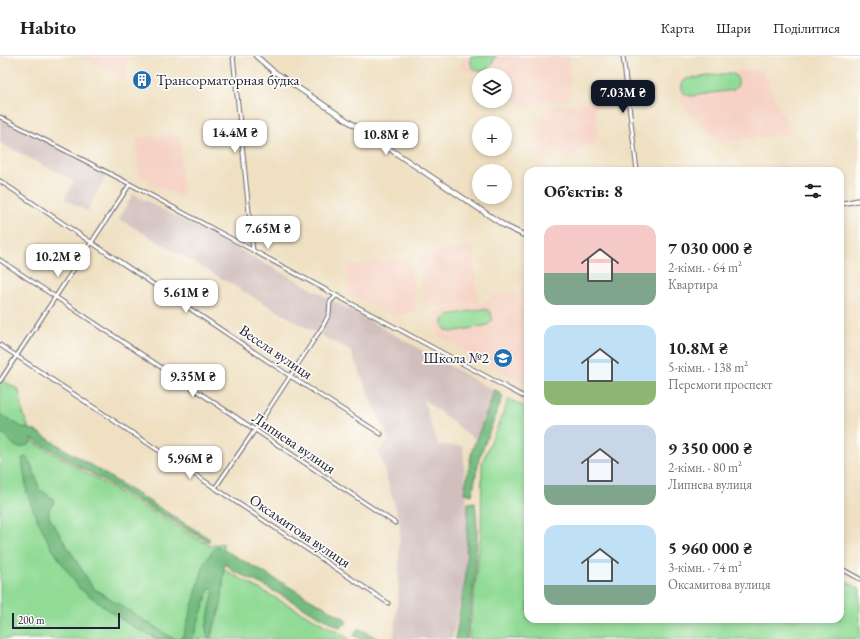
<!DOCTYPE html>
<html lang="uk">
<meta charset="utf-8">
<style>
:root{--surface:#fff;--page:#f2f2f2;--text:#202124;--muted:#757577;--line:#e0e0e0;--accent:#111827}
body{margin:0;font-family:"EB Garamond",serif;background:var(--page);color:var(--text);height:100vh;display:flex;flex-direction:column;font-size:15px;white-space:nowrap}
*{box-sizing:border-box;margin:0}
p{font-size:13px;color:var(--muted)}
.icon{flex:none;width:22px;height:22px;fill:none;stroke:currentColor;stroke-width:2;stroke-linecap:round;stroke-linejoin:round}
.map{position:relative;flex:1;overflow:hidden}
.sheet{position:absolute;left:524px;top:111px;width:320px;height:456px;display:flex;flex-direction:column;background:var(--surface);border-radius:12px;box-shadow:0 2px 6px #0003}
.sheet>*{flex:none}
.controls{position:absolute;left:472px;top:12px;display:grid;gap:8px}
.controls a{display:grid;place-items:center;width:40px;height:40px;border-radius:50%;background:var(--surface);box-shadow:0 2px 6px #0003;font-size:20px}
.scale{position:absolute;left:12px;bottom:10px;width:108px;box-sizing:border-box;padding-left:4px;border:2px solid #22223b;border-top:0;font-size:11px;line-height:14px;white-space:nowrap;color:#22223b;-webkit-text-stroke:3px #fdfcf7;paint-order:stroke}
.price{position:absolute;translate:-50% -34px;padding:0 9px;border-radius:8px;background:#fff;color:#222;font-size:13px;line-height:26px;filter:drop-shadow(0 1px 2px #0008)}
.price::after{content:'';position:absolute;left:50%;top:24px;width:12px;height:9px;margin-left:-6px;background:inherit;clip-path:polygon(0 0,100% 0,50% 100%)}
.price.selected{background:var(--accent);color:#fff}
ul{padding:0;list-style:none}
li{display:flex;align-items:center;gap:12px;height:100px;padding:0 20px}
li span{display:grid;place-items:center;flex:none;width:112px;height:80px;border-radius:12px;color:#555}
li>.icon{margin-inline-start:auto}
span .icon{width:48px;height:48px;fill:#fffc;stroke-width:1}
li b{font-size:17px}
h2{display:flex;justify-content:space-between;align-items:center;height:48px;padding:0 20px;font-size:17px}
header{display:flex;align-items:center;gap:24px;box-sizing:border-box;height:56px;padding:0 20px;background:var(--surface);border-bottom:1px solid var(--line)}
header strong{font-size:19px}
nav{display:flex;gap:22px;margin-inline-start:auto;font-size:14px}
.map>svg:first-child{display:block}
.built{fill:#f6d2c4}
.industrial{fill:#d1bfbe}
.green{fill:#92db96;stroke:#5a7e68}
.forest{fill:#75bb7f;stroke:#4c6e5d}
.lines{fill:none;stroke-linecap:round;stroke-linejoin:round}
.minor-casing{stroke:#6a646a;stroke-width:5}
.tertiary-casing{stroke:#6a646a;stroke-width:6}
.minor{stroke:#fff;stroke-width:3}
.tertiary{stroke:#fff;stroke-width:4}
.labels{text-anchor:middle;stroke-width:3.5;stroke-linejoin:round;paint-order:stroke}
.poi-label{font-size:15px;fill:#22223b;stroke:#fdfcf7;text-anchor:start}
.street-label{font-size:15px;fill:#22223b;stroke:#fdfcf7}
</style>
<header>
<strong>Habito</strong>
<nav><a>Карта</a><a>Шари</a><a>Поділитися</a></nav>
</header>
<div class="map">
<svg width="860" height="583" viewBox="0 0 860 583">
<rect width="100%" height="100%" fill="#fdfcf7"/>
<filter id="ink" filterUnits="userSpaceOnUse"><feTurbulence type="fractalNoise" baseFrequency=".025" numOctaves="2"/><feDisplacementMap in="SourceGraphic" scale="8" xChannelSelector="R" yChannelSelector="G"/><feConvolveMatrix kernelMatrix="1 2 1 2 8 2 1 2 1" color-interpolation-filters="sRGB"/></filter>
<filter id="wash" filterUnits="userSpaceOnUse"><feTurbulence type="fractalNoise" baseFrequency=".012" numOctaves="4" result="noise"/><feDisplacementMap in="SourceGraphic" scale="16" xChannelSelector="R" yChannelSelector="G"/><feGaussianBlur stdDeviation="0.9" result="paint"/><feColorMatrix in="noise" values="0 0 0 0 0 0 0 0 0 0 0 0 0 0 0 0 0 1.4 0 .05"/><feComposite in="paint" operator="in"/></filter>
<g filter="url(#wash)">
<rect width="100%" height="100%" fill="#efe0c2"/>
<path class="built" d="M82 0H127V25L99 10Z
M464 0H569L571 38 565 44 525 50 505 38V19H479V22L459 10Z
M761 13 792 79 720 85 682 49 679 22Z
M594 45 599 83 570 101 541 102 536 78 545 51Z
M180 78 182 143 139 120 136 82Z
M473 190 478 246 425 252 418 199Z
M409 202 416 255 394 260 349 237 347 210Z
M528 235V326L516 324 439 280 435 255 483 247 496 238Z"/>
<path class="industrial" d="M0 63 85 105 106 119 87 155 65 143 74 125 0 87Z
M133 138 285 218 413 289 499 338 476 384 423 343 438 389 463 390 470 501 452 583H394L398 537 400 468 379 395 390 385 350 294 307 272 119 163Z"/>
<path class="green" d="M471 0H496C494 4 491 11 487 13 477 20 468 10 471 0Z
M730 17C736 18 739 22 738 29L734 34 691 40C684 39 681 35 682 28L686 23Z
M482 253C489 253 493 257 492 264L488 269 452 276C445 275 442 271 443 264L448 259Z
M1 323 19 334 23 357 34 386 210 490 223 487V513L350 583H0V325Z
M509 343 528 353V563H840V522L860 533V583H469L481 478 482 407Z"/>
<path class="forest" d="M494 333 503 340 479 403 472 439 464 437 472 394 491 346Z
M0 358 22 371 34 374 210 483 208 486 31 382V387C11 399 14 383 0 376Z
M25 401C32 405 38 426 39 434L44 436 54 444 53 448 49 453V461L93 532 172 582 177 583H159L143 576 124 565 79 532 51 491 34 456 27 437 22 403Z
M475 446C481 492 472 538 467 583H455L466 520 468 447Z
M217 490 344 562 347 567 339 571 261 528 233 515 225 507 221 550 210 583H208L206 572 214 533 210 531 194 579 192 583H180L184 578 205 505Z
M358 572 379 583H359L354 580Z"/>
</g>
<g filter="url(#ink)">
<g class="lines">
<g class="minor-casing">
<path id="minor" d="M233 0 253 195
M623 0 637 115
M0 61 130 128 528 343
M0 125 290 320 381 378
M0 204 395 467
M0 289 388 547
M0 325 130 128
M215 432 255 374 323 270 329 258 330 246 336 240
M840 512 860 523"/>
</g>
<g class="tertiary-casing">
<path id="tertiary" d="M256 0 273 15 505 170 528 181
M840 148 860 144"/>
</g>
<use href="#minor" class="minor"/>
<use href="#tertiary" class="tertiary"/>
</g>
</g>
<defs>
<g id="building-disc" transform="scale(1)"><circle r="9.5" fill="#1f6fb2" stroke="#fdfcf7"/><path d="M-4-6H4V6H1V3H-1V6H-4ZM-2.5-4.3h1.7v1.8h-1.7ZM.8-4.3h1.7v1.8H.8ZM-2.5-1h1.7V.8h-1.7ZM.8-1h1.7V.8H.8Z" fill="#fff"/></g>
<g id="school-disc" transform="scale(1)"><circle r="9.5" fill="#1f6fb2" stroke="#fdfcf7"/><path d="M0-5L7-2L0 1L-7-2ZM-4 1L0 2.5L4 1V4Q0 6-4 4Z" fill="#fff"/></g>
</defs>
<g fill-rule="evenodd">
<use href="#building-disc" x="142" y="24"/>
<use href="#school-disc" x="503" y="302"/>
</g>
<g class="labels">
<g class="poi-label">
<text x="156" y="29">Трансорматорная будка</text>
<text x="489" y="307" text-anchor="end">Школа №2</text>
</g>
<g class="street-label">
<text transform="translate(276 296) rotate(34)" y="5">Весела вулиця</text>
<text transform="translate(294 387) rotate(34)" y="5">Липнева вулиця</text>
<text transform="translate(300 475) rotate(34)" y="5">Оксамитова вулиця</text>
</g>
</g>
</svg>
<div class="controls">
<a><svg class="icon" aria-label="layers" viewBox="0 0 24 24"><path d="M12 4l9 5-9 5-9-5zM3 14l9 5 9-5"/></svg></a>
<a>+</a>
<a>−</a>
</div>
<div class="scale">200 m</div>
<b class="price selected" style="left:623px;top:58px">7.03M ₴</b>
<b class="price" style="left:235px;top:98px">14.4M ₴</b>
<b class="price" style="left:386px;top:100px">10.8M ₴</b>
<b class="price" style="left:268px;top:194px">7.65M ₴</b>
<b class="price" style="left:58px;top:222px">10.2M ₴</b>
<b class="price" style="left:186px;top:258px">5.61M ₴</b>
<b class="price" style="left:193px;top:342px">9.35M ₴</b>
<b class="price" style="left:190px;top:424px">5.96M ₴</b>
<section class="sheet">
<h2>Об’єктів: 8<svg class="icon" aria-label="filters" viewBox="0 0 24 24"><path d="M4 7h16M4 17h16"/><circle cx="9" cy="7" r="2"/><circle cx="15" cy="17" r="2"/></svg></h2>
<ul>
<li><span style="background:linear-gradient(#f6c9c9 60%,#7fa58c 0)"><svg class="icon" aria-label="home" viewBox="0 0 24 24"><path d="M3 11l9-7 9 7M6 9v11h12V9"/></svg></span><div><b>7 030 000 ₴</b><p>2-кімн. · 64 m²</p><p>Квартира</p></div></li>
<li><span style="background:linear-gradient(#bfe0f5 70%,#8fb573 0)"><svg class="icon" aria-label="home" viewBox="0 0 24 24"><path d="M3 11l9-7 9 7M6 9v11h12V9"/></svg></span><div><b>10.8M ₴</b><p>5-кімн. · 138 m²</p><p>Перемоги проспект</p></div></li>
<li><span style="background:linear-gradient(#c9d6e8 75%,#7fa58c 0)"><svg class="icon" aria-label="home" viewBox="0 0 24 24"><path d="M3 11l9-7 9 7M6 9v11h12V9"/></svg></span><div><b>9 350 000 ₴</b><p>2-кімн. · 80 m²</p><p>Липнева вулиця</p></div></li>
<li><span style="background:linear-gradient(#bfe0f5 75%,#7fa58c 0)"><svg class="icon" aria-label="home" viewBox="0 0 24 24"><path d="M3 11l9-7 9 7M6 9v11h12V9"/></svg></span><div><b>5 960 000 ₴</b><p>3-кімн. · 74 m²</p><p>Оксамитова вулиця</p></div></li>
</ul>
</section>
</div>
